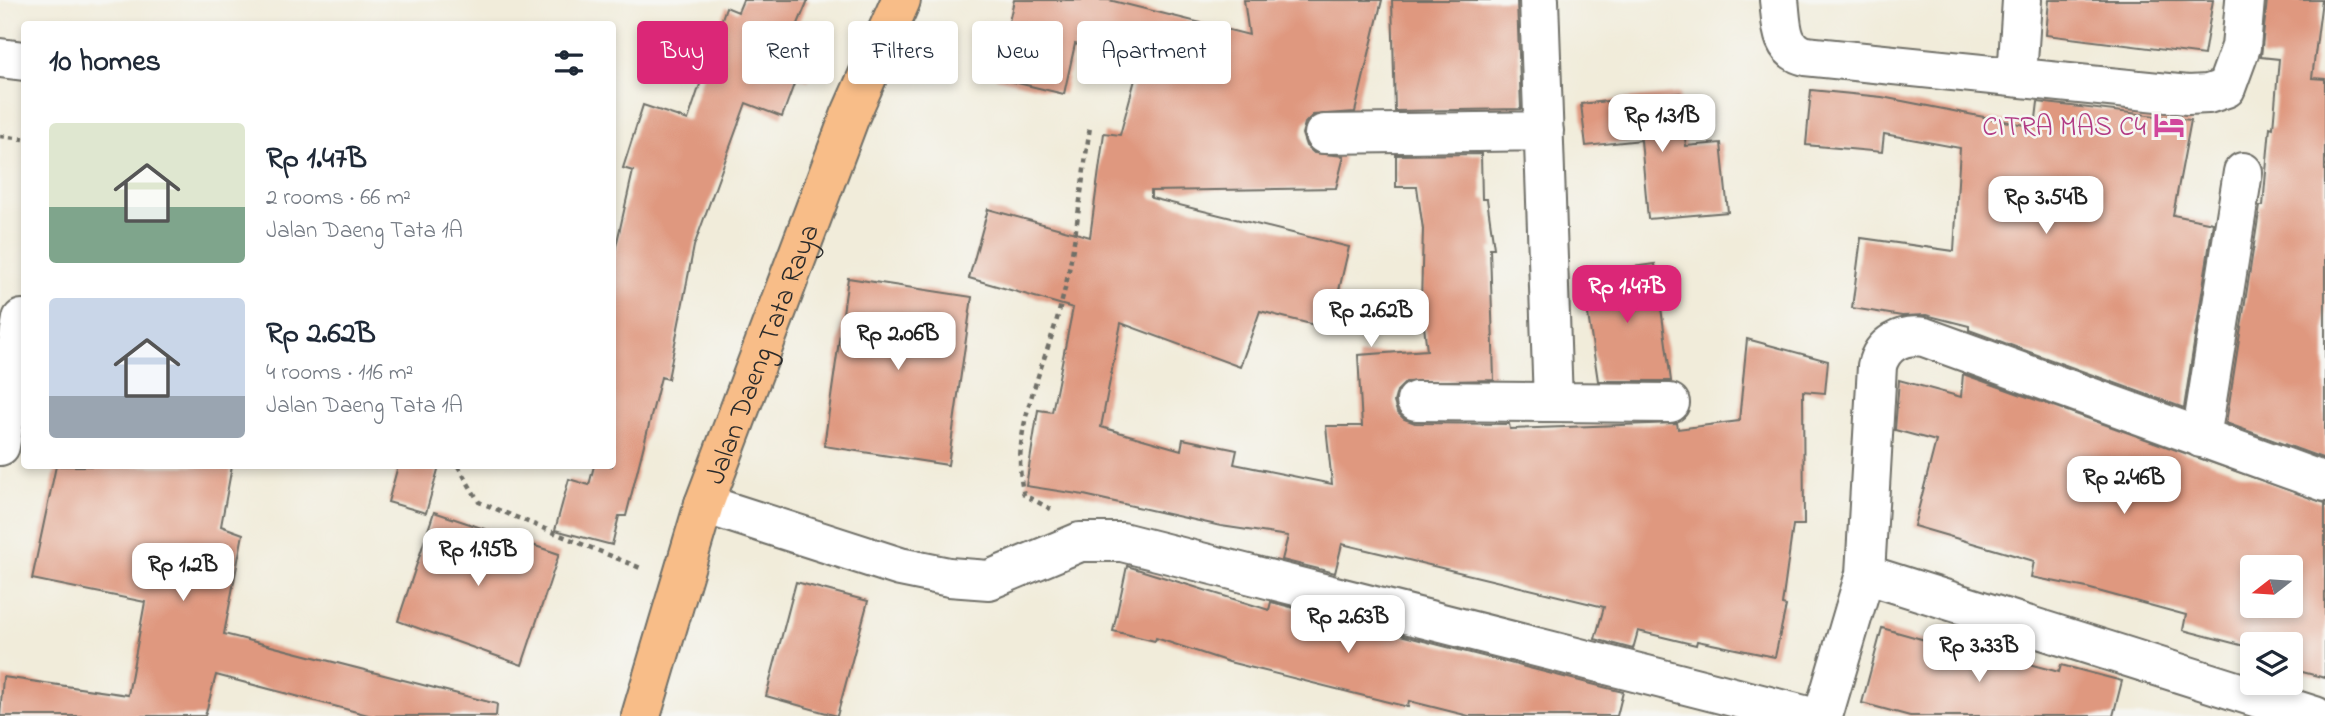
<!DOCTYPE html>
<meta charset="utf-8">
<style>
:root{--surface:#fff;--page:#f2f2f3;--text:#1f2937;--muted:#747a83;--accent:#db2777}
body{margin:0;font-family:"Indie Flower",sans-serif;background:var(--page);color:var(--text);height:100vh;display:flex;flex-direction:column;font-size:26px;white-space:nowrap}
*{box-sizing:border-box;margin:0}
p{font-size:23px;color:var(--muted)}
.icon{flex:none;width:38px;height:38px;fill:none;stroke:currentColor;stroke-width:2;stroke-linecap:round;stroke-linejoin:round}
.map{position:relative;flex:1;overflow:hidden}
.side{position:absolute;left:21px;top:21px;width:595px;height:448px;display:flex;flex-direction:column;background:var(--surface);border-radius:7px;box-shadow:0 4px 10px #0003}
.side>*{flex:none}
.guide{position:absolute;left:637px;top:21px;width:665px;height:63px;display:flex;gap:14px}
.needle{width:46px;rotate:253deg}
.controls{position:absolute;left:2240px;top:555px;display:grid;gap:14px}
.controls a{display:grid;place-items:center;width:63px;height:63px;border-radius:7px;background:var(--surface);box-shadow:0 4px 10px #0003;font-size:35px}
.price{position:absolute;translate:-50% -60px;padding:0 16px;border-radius:14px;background:#fff;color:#222;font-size:23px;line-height:46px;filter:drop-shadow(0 2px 4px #0008)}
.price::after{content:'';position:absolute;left:50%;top:42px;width:21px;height:16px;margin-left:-10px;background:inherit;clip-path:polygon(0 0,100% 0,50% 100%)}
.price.current{background:var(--accent);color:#fff}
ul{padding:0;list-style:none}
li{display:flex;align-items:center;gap:21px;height:175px;padding:0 28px}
li span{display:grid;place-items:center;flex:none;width:196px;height:140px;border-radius:7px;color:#555}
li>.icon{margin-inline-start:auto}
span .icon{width:84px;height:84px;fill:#fffc;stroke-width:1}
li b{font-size:30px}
h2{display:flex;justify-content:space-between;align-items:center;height:84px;padding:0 28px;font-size:30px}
.tag{padding:0 24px;border-radius:7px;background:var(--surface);box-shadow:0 4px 10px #0003;font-size:24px;line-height:63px}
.tag.current{background:var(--accent);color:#fff}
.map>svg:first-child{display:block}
.building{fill:#df987f;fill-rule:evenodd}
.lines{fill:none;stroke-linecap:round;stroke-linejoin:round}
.minor-casing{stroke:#706f68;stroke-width:42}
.primary-casing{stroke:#706f68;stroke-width:42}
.path{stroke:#706f68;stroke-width:4.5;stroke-dasharray:5 5;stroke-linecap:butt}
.minor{stroke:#fff;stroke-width:38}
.primary{stroke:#f8bd88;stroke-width:38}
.labels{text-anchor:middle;stroke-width:5;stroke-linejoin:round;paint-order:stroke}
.hotel-label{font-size:28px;fill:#b23c85;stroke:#f6f6f2;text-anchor:end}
.street-label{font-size:28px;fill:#2b2b2b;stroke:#f6f6f2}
</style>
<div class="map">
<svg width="2325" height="716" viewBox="0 0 2325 716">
<rect width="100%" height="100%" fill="#f6f6f2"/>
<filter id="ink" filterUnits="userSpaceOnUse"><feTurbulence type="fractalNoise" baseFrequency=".0143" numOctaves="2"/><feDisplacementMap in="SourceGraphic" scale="14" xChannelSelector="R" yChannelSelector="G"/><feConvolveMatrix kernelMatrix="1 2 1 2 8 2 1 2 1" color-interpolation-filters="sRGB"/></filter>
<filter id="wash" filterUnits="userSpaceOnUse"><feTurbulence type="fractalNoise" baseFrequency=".00686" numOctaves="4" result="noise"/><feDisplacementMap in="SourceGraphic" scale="28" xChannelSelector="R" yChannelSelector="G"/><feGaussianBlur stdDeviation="1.57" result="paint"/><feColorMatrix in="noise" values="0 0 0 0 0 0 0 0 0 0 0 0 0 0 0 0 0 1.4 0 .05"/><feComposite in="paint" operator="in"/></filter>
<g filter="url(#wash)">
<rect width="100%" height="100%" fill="#f1ecda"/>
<g id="blocks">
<path class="building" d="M743 0H808L793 36 821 48 808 81 797 76 782 117 746 103 694 246 668 379 661 377 626 516H619L612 545 555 530 569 479 589 485 594 466H612V264L633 171 623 168 643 105 688 120 726 7 738 12Z
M1014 0H1109L1249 35 1244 0H1382L1355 112 1313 115 1305 123 1302 134 1306 146 1314 153 1344 156 1336 188 1151 191V198L1349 247 1330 329 1260 311 1240 367 1121 323 1101 427 1181 450 1183 439 1237 450 1234 464 1332 484 1326 426H1362L1358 355 1427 350 1421 303 1423 229 1417 187H1396V155L1481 154 1482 199H1487L1494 248H1490L1494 380 1406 382 1397 391 1394 402 1397 412 1404 419 1415 423 1509 424 1510 429 1677 423 1678 429 1739 421 1747 339 1828 361 1825 393 1803 391 1804 525H1793L1782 605 1786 606 1775 657 1697 641 1696 645 1638 631 1633 649 1595 639 1604 607 1342 544 1335 573 1282 560 1288 536 1221 526 1084 495 1026 486 1038 410 1052 412 1073 308 969 278 988 209 1090 237 1104 133 1120 135 1140 61 1075 44 1064 94 996 78Z
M1392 0H1517L1521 109 1395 111Z
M2049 0H2213L2204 55 2046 35Z
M2267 0H2322L2312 78 2325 79V459L2226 423 2260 206H2263L2270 127 2273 128 2279 59 2261 57Z
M1811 90 1882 97 2035 127 2038 102 2191 120 2173 215 2213 223 2184 408 1969 330V326L1926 315 1902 316 1852 308 1861 238 1954 251 1960 148 1884 134 1882 152 1806 145Z
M1680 93 1686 146 1721 143 1728 212 1648 219 1641 140 1586 146 1581 104Z
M1655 264 1671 381H1598L1582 274Z
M848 278 972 297 948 465 824 446Z
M1963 374 2325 503V678L2291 669V644H2252V648L2183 630 2186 615 2087 588 2031 577 2034 561 1914 526 1936 441 1895 430 1899 380 1961 397ZM2252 567H2291V606H2252Z
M56 466H232L221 526 243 534 224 634 497 704 496 716H372L216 675 205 716H0L3 677 128 695 145 602 32 579Z
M398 466H439L426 513 388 502Z
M434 512 559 554 522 665 398 621Z
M1127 566 1269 610 1271 602 1623 692 1617 716H1469L1409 701 1408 707 1229 662 1156 638 1155 641 1113 631Z
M796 582 868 601 837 716 766 696Z
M1882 628 1975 654 1976 650 2059 672 2061 665 2122 681 2113 716H1910L1862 703Z"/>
</g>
</g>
<g filter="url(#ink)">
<use href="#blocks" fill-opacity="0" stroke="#706f68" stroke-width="2"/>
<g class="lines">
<g class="minor-casing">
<path id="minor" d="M1539 0 1553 402
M1779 0C1782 22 1779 49 1805 56L2188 95 2208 94 2226 88 2241 47 2245 0
M0 58 24 61
M2017 77 2022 0
M1324 134 1544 131
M1416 401 1670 403
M2201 438 2243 172
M0 446 22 319
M704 504 900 567 949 577 989 580 1080 542H1122L1808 716
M1865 574 2315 716
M1823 716 1865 574 1877 366C1882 345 1901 333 1924 337L2325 482"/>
</g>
<g class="primary-casing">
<g id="primary">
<path id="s1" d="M641 716 704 504 850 116 901 0"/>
</g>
</g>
<path class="path" d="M0 136 24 139
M458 466 479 502 643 569
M1051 509 1024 495C1008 433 1045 367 1060 308 1076 251 1081 185 1090 127"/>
<use href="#minor" class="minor"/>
<use href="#primary" class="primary"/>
</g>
</g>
<defs>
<g id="hotel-bare" transform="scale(2.415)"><path d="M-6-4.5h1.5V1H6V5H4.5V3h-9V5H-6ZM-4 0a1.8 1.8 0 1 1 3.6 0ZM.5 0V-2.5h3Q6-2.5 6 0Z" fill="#d1479c" stroke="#f6f6f2" stroke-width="2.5" paint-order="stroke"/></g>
</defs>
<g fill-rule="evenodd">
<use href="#hotel-bare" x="2169" y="125"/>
</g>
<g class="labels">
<g class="hotel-label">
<text x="2146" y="135">CITRA MAS C4</text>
</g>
<g class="street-label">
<text dy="10" stroke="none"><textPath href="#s1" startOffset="382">Jalan Daeng Tata Raya</textPath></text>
</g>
</g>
</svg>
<div class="controls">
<a><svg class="needle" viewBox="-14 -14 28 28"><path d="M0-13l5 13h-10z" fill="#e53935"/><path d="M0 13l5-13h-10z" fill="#747a83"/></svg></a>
<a><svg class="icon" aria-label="layers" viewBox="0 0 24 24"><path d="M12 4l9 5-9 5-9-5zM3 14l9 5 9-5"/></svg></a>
</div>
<b class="price" style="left:1662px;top:154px">Rp 1.31B</b>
<b class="price" style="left:2046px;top:236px">Rp 3.54B</b>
<b class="price current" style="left:1627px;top:325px">Rp 1.47B</b>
<b class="price" style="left:1371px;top:349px">Rp 2.62B</b>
<b class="price" style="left:898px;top:372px">Rp 2.06B</b>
<b class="price" style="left:2124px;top:516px">Rp 2.46B</b>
<b class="price" style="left:478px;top:588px">Rp 1.95B</b>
<b class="price" style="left:183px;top:603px">Rp 1.2B</b>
<b class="price" style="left:1348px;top:655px">Rp 2.63B</b>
<b class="price" style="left:1979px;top:684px">Rp 3.33B</b>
<div class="guide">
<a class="tag current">Buy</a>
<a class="tag">Rent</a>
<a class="tag">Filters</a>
<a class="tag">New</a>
<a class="tag">Apartment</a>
</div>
<section class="side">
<h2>10 homes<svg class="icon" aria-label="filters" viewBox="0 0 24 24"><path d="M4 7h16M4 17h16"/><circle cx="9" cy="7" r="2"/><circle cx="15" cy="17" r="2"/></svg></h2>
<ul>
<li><span style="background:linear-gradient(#dfe7d0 60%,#7fa58c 0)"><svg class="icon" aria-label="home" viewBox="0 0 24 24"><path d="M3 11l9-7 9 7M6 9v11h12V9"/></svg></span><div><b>Rp 1.47B</b><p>2 rooms · 66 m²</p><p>Jalan Daeng Tata 1A</p></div></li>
<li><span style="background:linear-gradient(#c9d6e8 70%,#9aa5b1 0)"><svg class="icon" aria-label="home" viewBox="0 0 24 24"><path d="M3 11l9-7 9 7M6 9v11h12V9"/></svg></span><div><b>Rp 2.62B</b><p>4 rooms · 116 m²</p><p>Jalan Daeng Tata 1A</p></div></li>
</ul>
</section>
</div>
